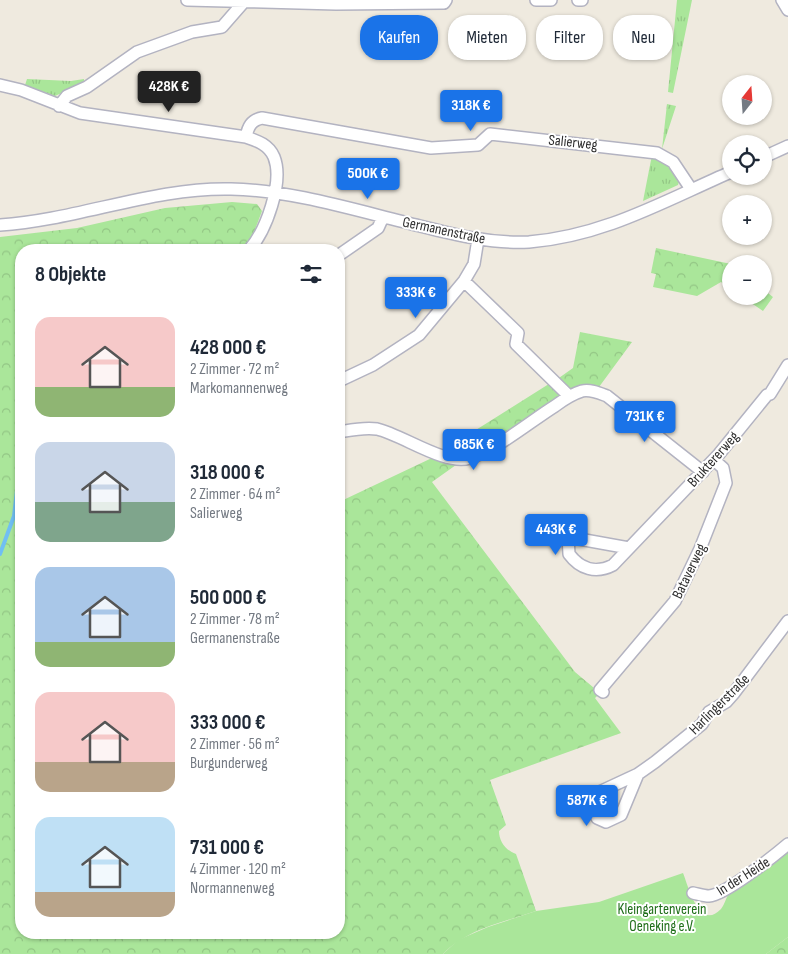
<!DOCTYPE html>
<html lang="de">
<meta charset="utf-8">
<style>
:root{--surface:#fff;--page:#f6f6f7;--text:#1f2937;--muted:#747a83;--accent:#1a73e8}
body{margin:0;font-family:"Sofia Sans Condensed",sans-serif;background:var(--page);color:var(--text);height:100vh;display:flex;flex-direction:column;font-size:19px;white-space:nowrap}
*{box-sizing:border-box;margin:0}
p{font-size:16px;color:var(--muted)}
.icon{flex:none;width:28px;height:28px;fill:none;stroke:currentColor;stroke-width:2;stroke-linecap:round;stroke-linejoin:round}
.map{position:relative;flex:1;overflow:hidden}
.panel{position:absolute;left:15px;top:244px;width:330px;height:695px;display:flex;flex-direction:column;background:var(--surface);border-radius:20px;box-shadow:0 1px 4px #0004}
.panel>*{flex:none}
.hud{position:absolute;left:360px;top:15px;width:352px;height:45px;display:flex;gap:10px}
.needle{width:32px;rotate:17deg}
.controls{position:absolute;left:722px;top:75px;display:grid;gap:10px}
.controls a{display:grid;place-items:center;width:50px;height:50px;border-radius:50%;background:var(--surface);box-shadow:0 1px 4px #0004;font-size:25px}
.price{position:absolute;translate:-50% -42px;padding:0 11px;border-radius:5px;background:var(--accent);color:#fff;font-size:16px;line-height:32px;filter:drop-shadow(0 1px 2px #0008)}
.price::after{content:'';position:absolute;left:50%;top:30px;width:15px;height:11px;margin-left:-8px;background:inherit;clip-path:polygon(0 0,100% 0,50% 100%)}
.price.on{background:#222;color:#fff}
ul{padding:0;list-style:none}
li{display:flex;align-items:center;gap:15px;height:125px;padding:0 20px}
li span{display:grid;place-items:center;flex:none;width:140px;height:100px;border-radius:15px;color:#555}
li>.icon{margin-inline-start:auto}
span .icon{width:60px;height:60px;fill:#fffc;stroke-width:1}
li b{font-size:21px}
h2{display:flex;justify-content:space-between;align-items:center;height:60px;padding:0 20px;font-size:21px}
.chip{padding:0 18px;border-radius:20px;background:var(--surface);box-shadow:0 1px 4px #0004;font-size:18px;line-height:45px}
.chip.on{background:var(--accent);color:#fff}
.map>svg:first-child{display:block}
.grass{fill:url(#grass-tufts)}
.forest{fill:url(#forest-crowns)}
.garden{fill:#aae69a}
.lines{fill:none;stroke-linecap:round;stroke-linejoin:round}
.stream{stroke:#70bff3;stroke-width:4}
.street-casing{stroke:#b3b3c1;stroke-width:14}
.street{stroke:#fff;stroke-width:11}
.labels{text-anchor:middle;stroke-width:4;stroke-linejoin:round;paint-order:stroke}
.street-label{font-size:15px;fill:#2d2d2d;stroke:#fff}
.park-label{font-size:15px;fill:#1f6e19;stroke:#fff}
</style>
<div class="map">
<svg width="788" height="954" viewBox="0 0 788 954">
<defs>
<pattern id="grass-tufts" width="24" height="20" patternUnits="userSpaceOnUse" patternTransform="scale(1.25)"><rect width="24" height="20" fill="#aae69a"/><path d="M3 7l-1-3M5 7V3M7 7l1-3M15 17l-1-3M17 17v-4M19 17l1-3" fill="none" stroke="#93c685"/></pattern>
<pattern id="forest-crowns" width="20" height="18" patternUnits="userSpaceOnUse" patternTransform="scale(1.25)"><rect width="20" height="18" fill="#aae69a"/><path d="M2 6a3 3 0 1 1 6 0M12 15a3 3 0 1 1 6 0" fill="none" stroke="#93c685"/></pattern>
</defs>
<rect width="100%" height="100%" fill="#efeadf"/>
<path class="grass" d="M677 0H692L673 93 668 92Z
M27 79 71 81 84 79V83L55 96 25 85Z
M667 104 676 106 662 149Z
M652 155 664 160 680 178 678 185 643 201Z"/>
<path class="forest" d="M232 202 257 204 262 211 253 235 241 250H21V932H339V502L434 457 463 460 432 482 575 672 600 693 595 698 621 733 490 780 506 825 499 831C499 841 505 850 516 854L536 911C504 922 467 929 443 954H0V237L77 228 165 208Z
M656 248 731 264V289L721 282 697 296 653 287 656 274 651 273Z
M764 290 773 297 763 311 741 296H764Z
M580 332 632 342 599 387 584 385 568 392 556 380 573 368Z
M552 382 564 394C528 418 490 455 444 450Z
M788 937V954H766Z"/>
<path class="garden" d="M788 848V937L766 954H443L458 940 488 927 536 911 599 902 683 873C688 885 699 932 721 909 725 904 726 897 730 892 740 879 773 859 788 848Z"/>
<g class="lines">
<path class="stream" d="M0 554 14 516 21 456"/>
<g class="street-casing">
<path id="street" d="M187 0 336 4 444 3 446 0
M536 0H551
M578 0H582
M782 0 788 10
M0 85 21 90 80 113 246 137C258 141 269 145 274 157 284 182 266 231 249 250
M59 106 67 96 87 87 137 52 192 32 222 27 243 3
M246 137C248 127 251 120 262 118L431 148 478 145 490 134 657 153 673 162 691 189
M764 157 788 146
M0 225C78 220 153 187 231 189 292 190 361 212 420 226 456 235 492 244 529 242 604 236 664 201 731 172
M339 255 378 228 383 217
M464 281 518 333 516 344 569 396
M339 381 373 365 419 335 464 281 474 264 478 239
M339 432C351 430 364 427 377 429 403 435 445 466 470 458 496 450 531 421 555 406 563 400 572 394 582 391 590 389 599 393 607 396L703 472
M629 548 568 537 569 554C580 569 596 574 613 565L719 454 767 395 770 394 788 365
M603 692 600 690 675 601 700 549 726 483 723 468 714 460
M638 774 621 815 606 822 597 818 592 804 595 794 638 774 655 762 702 724 709 712 726 702 734 693 788 621
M693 893C698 894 704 896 709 896 725 895 775 855 788 844"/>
</g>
<use href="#street" class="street"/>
</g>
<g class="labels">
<g class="street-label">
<text transform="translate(573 142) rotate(6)" y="5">Salierweg</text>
<text transform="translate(444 230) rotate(12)" y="5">Germanenstraße</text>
<text transform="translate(713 459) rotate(-48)" y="5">Bruktererweg</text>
<text transform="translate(689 571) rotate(-64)" y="5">Bataverweg</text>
<text transform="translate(719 704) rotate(-45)" y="5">Harlingerstraße</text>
<text transform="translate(743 876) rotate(-32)" y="5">In der Heide</text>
</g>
<g class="park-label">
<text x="662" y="914">Kleingartenverein<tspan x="662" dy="17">Oeneking e.V.</tspan></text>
</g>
</g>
</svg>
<div class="controls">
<a><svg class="needle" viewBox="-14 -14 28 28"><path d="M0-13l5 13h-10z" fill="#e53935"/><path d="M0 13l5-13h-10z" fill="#747a83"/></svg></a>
<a><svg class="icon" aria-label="locate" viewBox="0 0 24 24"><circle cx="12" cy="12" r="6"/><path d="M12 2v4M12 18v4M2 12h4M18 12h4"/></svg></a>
<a>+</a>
<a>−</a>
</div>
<b class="price on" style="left:169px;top:113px">428K €</b>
<b class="price" style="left:471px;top:132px">318K €</b>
<b class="price" style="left:368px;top:200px">500K €</b>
<b class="price" style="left:416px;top:319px">333K €</b>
<b class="price" style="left:645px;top:443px">731K €</b>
<b class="price" style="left:474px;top:471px">685K €</b>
<b class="price" style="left:556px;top:556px">443K €</b>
<b class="price" style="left:587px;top:827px">587K €</b>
<div class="hud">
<a class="chip on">Kaufen</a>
<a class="chip">Mieten</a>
<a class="chip">Filter</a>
<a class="chip">Neu</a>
</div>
<section class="panel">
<h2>8 Objekte<svg class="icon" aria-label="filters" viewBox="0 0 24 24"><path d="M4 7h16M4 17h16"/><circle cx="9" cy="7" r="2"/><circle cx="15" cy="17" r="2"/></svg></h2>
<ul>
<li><span style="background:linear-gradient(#f6c9c9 70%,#8fb573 0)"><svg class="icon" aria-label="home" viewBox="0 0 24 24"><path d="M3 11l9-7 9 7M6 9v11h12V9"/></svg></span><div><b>428 000 €</b><p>2 Zimmer · 72 m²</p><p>Markomannenweg</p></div></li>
<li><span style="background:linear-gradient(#c9d6e8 60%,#7fa58c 0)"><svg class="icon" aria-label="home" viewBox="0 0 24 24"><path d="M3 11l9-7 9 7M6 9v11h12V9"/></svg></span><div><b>318 000 €</b><p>2 Zimmer · 64 m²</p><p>Salierweg</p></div></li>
<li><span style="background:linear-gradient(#a9c7e8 75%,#8fb573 0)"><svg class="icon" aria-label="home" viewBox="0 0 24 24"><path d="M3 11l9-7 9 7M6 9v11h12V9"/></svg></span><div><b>500 000 €</b><p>2 Zimmer · 78 m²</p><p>Germanenstraße</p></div></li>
<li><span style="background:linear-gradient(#f6c9c9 70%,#b9a48a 0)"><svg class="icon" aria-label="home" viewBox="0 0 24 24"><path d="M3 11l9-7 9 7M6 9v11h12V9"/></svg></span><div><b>333 000 €</b><p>2 Zimmer · 56 m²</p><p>Burgunderweg</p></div></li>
<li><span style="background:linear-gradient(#bfe0f5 75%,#b9a48a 0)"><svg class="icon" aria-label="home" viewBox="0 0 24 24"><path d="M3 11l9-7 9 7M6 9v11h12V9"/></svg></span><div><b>731 000 €</b><p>4 Zimmer · 120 m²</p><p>Normannenweg</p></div></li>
</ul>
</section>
</div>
